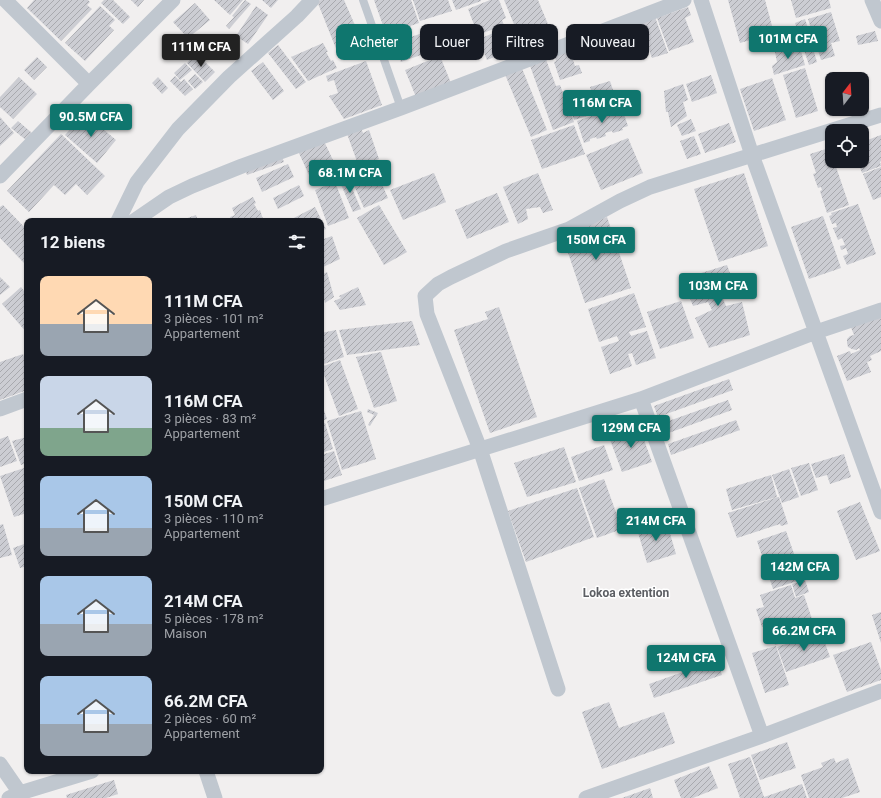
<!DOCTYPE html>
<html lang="fr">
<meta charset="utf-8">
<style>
:root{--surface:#171b24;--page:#242831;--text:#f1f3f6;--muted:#9ea1a6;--accent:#0f766e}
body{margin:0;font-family:Roboto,sans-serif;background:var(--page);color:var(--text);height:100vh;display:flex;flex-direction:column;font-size:15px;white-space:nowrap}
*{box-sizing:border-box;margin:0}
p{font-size:13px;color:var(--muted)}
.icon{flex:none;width:22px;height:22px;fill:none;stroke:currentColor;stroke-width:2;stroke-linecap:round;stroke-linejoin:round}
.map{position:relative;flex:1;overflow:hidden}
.drawer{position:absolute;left:24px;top:218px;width:300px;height:556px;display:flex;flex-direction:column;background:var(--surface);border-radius:8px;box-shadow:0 1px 3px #0004}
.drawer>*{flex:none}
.guide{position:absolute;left:336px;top:24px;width:380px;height:36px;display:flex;gap:8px}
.needle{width:26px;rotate:17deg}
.buttons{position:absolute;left:825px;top:72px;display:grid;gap:8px}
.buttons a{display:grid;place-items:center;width:44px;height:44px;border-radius:8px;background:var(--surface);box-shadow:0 1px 3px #0004;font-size:20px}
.price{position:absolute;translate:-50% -34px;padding:0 9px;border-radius:4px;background:var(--accent);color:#fff;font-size:13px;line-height:26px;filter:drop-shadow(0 1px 2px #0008)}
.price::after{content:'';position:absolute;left:50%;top:24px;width:12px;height:9px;margin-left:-6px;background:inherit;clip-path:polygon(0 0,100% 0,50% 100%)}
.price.selected{background:#222;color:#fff}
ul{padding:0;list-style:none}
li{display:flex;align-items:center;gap:12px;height:100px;padding:0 16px}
li span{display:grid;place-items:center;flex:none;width:112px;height:80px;border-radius:8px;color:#555}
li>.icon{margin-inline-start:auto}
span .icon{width:48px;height:48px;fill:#fffc;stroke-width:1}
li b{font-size:17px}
h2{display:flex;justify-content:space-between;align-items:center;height:48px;padding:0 16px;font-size:17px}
.chip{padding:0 14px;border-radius:8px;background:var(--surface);box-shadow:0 1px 3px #0004;font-size:14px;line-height:36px}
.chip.selected{background:var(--accent);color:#fff}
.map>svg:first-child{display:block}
.building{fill:url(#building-hatch)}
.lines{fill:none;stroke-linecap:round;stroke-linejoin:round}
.service{stroke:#c0c7cf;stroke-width:8}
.minor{stroke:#c0c7cf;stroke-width:15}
.labels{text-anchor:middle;stroke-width:3;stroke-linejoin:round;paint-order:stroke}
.neighbourhood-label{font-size:12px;font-weight:bold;fill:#5c5e63;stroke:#fff}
</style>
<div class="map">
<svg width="881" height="798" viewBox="0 0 881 798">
<defs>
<pattern id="building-hatch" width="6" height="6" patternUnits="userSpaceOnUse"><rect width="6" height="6" fill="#cccdd3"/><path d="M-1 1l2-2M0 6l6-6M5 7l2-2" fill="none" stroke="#a8a9ae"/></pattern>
</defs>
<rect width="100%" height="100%" fill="#f1efef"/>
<path class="building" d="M34 0H88L90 2 87 5 92 9 61 41 27 8Z
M104 0H113L130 17 123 24 101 3Z
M131 0H144L138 7Z
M214 0H243L230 15Z
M245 0 251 4 229 29 226 26 234 17 232 16Z
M262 0H278L271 8Z
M321 0H344L364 46 339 56 317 1Z
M374 0H411L419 23 386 34Z
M413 0H448L452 11 420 21Z
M452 0H481V1L456 10Z
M490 0H499L506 18 502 20 504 25 478 35 468 9Z
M504 0H538L552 34 523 46Z
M728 0H765L774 33 740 43Z
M791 0H829L831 8 796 18Z
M195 3 210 20 188 38 173 22Z
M100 6 115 20 109 26 114 30 85 61 65 43Z
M256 6 268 15 248 44 236 36Z
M688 7 691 15 685 18 694 42 669 51 657 18Z
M831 12 840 41 831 43 835 56 821 60 808 19Z
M655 17 668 53 652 58 639 22Z
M805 19 816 52H814L817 62 809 65 795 23Z
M508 27 517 48 487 60 479 39Z
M428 31 435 50 401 62 394 43Z
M875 31 878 41 858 45 856 36Z
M323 43 328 52H326L331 61 333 60 337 68 308 81 291 57Z
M799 44 805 65 774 75 772 66 777 62 775 52Z
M278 45 306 82 296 89 268 53Z
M569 48 575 66 579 65 582 73 560 80 554 62 556 61 554 53Z
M196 53 215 72 205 82 187 63Z
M440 56 451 83 416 97 405 70Z
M37 57 47 67 34 80 24 70Z
M545 57 556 86 560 85 574 122 553 130 529 63Z
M366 61 382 105 344 119 329 96 338 93 334 80 328 82 326 76Z
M263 62 284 91 273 100 251 71Z
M185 63 192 70 180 80 174 73Z
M521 66 547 130 531 137 504 72Z
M805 68 818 111 796 118 783 75Z
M195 74 203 82 195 89 188 81Z
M711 75 717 93 692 102 686 84Z
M175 76 181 82 184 79 193 89 185 96 170 81Z
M19 77 37 94 13 119 0 107V97Z
M158 77 168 88 162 94 152 83Z
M772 78 786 120 754 131 740 89Z
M610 81 618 105 598 112 590 87Z
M683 84 688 100 683 102 687 116 671 127 668 112H666L664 91Z
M586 93 593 114 574 120 567 99Z
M621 106 628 126 622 128 623 130 613 133 612 131 605 133 606 136 597 139 596 137 590 139V141L584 143 577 121Z
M84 113 116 140 97 163 65 135Z
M0 117 14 133 0 146Z
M691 119 696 131 682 136 677 125Z
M18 121 32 133 26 140 11 128Z
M729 123 736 142 705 153 698 134Z
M574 125 585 154 542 169 531 140Z
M360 126 363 133 369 130 379 159 359 167 346 131Z
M61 134 105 176 87 195 76 184 65 195 54 185 29 212 7 191Z
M881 135V161L880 162 881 166 862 173 858 161H862V142Z
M694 136 701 154 687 159 680 141Z
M628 138 643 173 601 190 586 155Z
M323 139 340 175 314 186 298 151Z
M829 148 832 157V161H834L849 205 827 213 820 191 822 190 821 187 818 188 813 174 816 173 810 154Z
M281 155 284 162 247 175 245 168Z
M288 164 294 177 262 192 256 178Z
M373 164 388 198 364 208 349 174Z
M881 167V197L873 200 863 174Z
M434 173 446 202 403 220 390 190Z
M538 173 553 210 543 213 540 207 526 209 528 219 518 224 503 187Z
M744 173 768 246 719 262 694 189Z
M347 177 361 209 353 212 339 180Z
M335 182 349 218 328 226 315 190Z
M299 185 304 196 278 209 273 198Z
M497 193 509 222 467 239 455 210Z
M253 197 256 203 254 204 258 211 260 210 263 219 259 221H228L231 219 230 217 235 215 232 208Z
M858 204 876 254 847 265 843 256 848 254 846 248 841 250 840 246 845 245 842 238 838 240 833 228 837 227 836 223 832 224 829 216 832 215 831 213Z
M3 205 27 230V260L24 263 0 238V207Z
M379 205 407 252 384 265 357 218Z
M315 207 326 229 321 231V221H288Z
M196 215 198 221H179Z
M823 216 841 268 809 279 791 227Z
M607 217 631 288 585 303 562 235Z
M332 236 340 259 321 268V240Z
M727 265 737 292 723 299 726 306 742 302 750 335 709 348 695 318 712 310 708 302 693 306 686 288 685 278Z
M327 272 334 297 325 303 321 289V275Z
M0 277 10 287 0 295Z
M21 287 27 295V333L2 304Z
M358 287 366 305 340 310 334 301 341 298 339 296Z
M634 293 646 327 629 332 631 336 647 331 656 358 636 365 632 353 628 354 632 366 610 374 601 347 619 341 617 336 599 342 588 309Z
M681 301 694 338 660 349 647 312Z
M499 307 537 417 490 433 454 330 488 319 485 312Z
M881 312V351L870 356 872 360 867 362 871 372 847 381 837 356 850 351 851 354 860 350 859 348 856 350 852 349 848 347 847 343V339L850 336 854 335 850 325Z
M412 321 420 345 347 355 339 330Z
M336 330 344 357 321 365V333Z
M381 352 397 401 374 408 356 357Z
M23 354 27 363V390L0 400V362Z
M340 360 358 409 339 416 321 367Z
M729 379 733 390 658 417 654 406Z
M728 400 732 410 663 435 660 424Z
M321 402 327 419 321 421Z
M368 409 378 413 370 426 368 425 374 415 367 412Z
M361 411 376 459 342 470 327 421Z
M736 420 740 430 671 455 668 444Z
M325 423 333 449 321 453V424Z
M639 426 652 462 622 472 609 437Z
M8 436 17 461 0 467V439Z
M27 437V463L21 465 12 441Z
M604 445 613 470 579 481 571 457Z
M564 447 576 482 527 497 514 463Z
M334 451 342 475 321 482V455Z
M844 454 851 477 830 484 827 475 816 478 811 464Z
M809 463 818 490 801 496 791 468Z
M27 467V513L14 517 0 476Z
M789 469 799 497 782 503 772 475Z
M771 475 777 497 732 510 726 489Z
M604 479 622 529 597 538 579 488Z
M577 488 594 537 526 562 508 511Z
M778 497H779L788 524 781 526 780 524 737 538 728 513Z
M860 502 880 551 856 560 837 511Z
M666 520 676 554 647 563 637 529Z
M3 524 12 555 0 558V525Z
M786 531 803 579 773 589 757 541Z
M27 543V566L20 568 13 548Z
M805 580 809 592 796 597 792 584Z
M791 585 795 598 804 595 812 619 816 622 817 625V629L816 631 775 645 769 625 762 627 756 609 764 607 760 595Z
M881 612V643L872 615Z
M821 632 830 657 786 672 777 647Z
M871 642 881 670V680L847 692 833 655Z
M776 646 789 685 765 693 752 653Z
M717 660 722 675 654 698 649 684Z
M609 702 619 728 664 712 675 743 602 769 582 712Z
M787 742 796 768 760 780 751 755Z
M750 757 764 797 802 784 807 798H740L728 764Z
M834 758 836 763 848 758 860 792 842 798H809L801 775 823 767 821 763Z
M709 766 718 788 693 798H681L674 780Z
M114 780 118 794 106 798H67L66 795Z
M650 788 653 798H622Z"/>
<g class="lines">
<path class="service" d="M363 0 401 108"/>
<path class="minor" d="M5 0 89 84
M701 0 752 155 881 512
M872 0 881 21
M0 176 89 84 173 0
M118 221 137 182 178 129 229 77 297 16 312 0
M134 221 169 197 192 186 242 166 401 108 684 0
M641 399 762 736
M0 409 27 399
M321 499 641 399 816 332 881 310
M558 689 480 449 427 314 425 296 438 284 451 277 506 251 569 229 620 201 650 187 881 115
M0 764 20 793
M206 771 215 798
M9 798 20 793 92 771
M586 798 762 736 881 691"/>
</g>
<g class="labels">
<g class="neighbourhood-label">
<text x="626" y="597">Lokoa extention</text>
</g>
</g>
</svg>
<div class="buttons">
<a><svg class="needle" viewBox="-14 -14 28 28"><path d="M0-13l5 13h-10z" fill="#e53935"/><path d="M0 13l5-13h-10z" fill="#9ea1a6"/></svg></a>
<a><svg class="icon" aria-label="locate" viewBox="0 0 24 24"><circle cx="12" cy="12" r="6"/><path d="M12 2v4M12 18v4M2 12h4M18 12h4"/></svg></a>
</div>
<b class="price" style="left:788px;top:60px">101M CFA</b>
<b class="price selected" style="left:201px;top:68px">111M CFA</b>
<b class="price" style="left:602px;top:124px">116M CFA</b>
<b class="price" style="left:91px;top:138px">90.5M CFA</b>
<b class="price" style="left:350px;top:194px">68.1M CFA</b>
<b class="price" style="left:596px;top:261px">150M CFA</b>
<b class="price" style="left:718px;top:307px">103M CFA</b>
<b class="price" style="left:631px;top:449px">129M CFA</b>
<b class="price" style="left:656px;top:542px">214M CFA</b>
<b class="price" style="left:800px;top:588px">142M CFA</b>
<b class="price" style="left:804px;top:652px">66.2M CFA</b>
<b class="price" style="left:686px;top:679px">124M CFA</b>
<div class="guide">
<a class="chip selected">Acheter</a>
<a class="chip">Louer</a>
<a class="chip">Filtres</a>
<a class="chip">Nouveau</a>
</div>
<section class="drawer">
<h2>12 biens<svg class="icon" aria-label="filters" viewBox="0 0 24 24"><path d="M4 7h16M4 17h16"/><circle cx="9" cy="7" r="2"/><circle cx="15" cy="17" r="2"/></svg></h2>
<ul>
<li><span style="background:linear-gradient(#ffd9b3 60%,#9aa5b1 0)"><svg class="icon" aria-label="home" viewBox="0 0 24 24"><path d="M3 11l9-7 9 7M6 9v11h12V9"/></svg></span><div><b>111M CFA</b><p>3 pièces · 101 m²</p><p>Appartement</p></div></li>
<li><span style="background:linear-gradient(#c9d6e8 65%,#7fa58c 0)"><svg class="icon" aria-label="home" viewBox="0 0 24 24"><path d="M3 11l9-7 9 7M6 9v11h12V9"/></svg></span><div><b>116M CFA</b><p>3 pièces · 83 m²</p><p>Appartement</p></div></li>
<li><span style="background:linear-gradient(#a9c7e8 65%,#9aa5b1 0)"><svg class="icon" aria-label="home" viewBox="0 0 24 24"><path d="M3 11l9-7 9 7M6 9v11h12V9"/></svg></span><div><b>150M CFA</b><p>3 pièces · 110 m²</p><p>Appartement</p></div></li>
<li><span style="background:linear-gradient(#a9c7e8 60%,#9aa5b1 0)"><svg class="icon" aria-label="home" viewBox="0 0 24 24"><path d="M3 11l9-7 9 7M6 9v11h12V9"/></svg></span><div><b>214M CFA</b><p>5 pièces · 178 m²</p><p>Maison</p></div></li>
<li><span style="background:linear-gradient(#a9c7e8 60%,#9aa5b1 0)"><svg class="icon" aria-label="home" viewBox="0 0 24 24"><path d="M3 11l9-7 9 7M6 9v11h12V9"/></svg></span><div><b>66.2M CFA</b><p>2 pièces · 60 m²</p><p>Appartement</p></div></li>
</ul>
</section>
</div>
